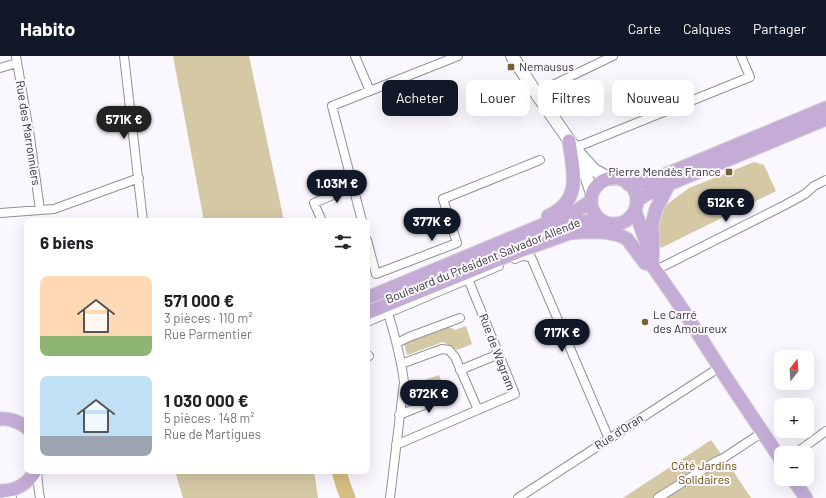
<!DOCTYPE html>
<html lang="fr">
<meta charset="utf-8">
<style>
:root{--surface:#fff;--page:#f6f6f6;--text:#202124;--muted:#757577;--accent:#111827}
body{margin:0;font-family:Barlow,sans-serif;background:var(--page);color:var(--text);height:100vh;display:flex;flex-direction:column;font-size:15px;white-space:nowrap}
*{box-sizing:border-box;margin:0}
p{font-size:13px;color:var(--muted)}
.icon{flex:none;width:22px;height:22px;fill:none;stroke:currentColor;stroke-width:2;stroke-linecap:round;stroke-linejoin:round}
.map{position:relative;flex:1;overflow:hidden}
.panel{position:absolute;left:24px;top:162px;width:346px;height:256px;display:flex;flex-direction:column;background:var(--surface);border-radius:8px;box-shadow:0 4px 16px #0002}
.panel>*{flex:none}
.guide{position:absolute;left:382px;top:24px;width:380px;height:36px;display:flex;gap:8px}
.needle{width:26px;rotate:17deg}
.fabs{position:absolute;left:774px;top:294px;display:grid;gap:8px}
.fabs a{display:grid;place-items:center;width:40px;height:40px;border-radius:8px;background:var(--surface);box-shadow:0 4px 16px #0002;font-size:20px}
.price{position:absolute;translate:-50% -34px;padding:0 9px;border-radius:14px;background:var(--accent);color:#fff;font-size:13px;line-height:26px;filter:drop-shadow(0 1px 2px #0008)}
.price::after{content:'';position:absolute;left:50%;top:24px;width:12px;height:9px;margin-left:-6px;background:inherit;clip-path:polygon(0 0,100% 0,50% 100%)}
.price.current{background:#222;color:#fff}
ul{padding:0;list-style:none}
li{display:flex;align-items:center;gap:12px;height:100px;padding:0 16px}
li span{display:grid;place-items:center;flex:none;width:112px;height:80px;border-radius:8px;color:#555}
li>.icon{margin-inline-start:auto}
span .icon{width:48px;height:48px;fill:#fffc;stroke-width:1}
li b{font-size:17px}
h2{display:flex;justify-content:space-between;align-items:center;height:48px;padding:0 16px;font-size:17px}
.chip{padding:0 14px;border-radius:8px;background:var(--surface);box-shadow:0 4px 16px #0002;font-size:14px;line-height:36px}
.chip.current{background:var(--accent);color:#fff}
header{display:flex;align-items:center;gap:24px;box-sizing:border-box;height:56px;padding:0 20px;background:var(--accent);color:#fff}
header strong{font-size:19px}
nav{display:flex;gap:22px;margin-inline-start:auto;font-size:14px}
.map>svg:first-child{display:block}
.green{fill:#d5c8a5}
.lines{fill:none;stroke-linecap:round;stroke-linejoin:round}
.river{stroke:#d5be83;stroke-width:15}
.minor-casing{stroke:#949097;stroke-width:10}
.secondary-casing{stroke:#949097;stroke-width:14}
.primary-casing{stroke:#d6d6d7;stroke-width:15}
.minor{stroke:#fff;stroke-width:8}
.secondary{stroke:#fff;stroke-width:12}
.primary{stroke:#c4acd7;stroke-width:13}
.poi-dot{fill:#756231;stroke:#fbf7fe;stroke-width:1.5}
.labels{text-anchor:middle;stroke-width:4;stroke-linejoin:round;paint-order:stroke}
.poi-label{font-size:12px;fill:#343335;stroke:#fbf7fe;text-anchor:start}
.street-label{font-size:12px;fill:#343335;stroke:#fbf7fe}
.park-label{font-size:12px;fill:#675004;stroke:#fbf7fe}
</style>
<header>
<strong>Habito</strong>
<nav><a>Carte</a><a>Calques</a><a>Partager</a></nav>
</header>
<div class="map">
<svg width="826" height="442" viewBox="0 0 826 442">
<rect width="100%" height="100%" fill="#fbf7fe"/>
<path class="green" d="M173 0H249L284 165H204Z
M754 106 764 109 776 135 661 192 655 173 666 149 689 132Z
M447 270 455 274 466 270 472 288 457 294 443 286 407 299 404 287Z
M439 319 445 334 408 348 410 329Z
M711 384 733 415 751 442H623Z
M175 415H314L318 442H183Z"/>
<g class="lines">
<path class="river" d="M339 415 343 429 348 442"/>
<g class="minor-casing">
<path id="minor" d="M16 0 30 81 40 154
M124 0 143 165
M355 0 370 35
M0 12 17 7
M536 37 613 0
M573 90 582 89 750 21 741 0
M0 157 54 153 139 122
M322 165 314 147 352 131
M362 165 332 50 458 0
M367 184 376 218 457 187 443 143 540 104
M515 203 522 200 531 201 609 383
M656 214 785 149 805 138 814 130 826 124
M388 257C395 280 401 302 404 326L390 442
M367 266 499 210
M397 287 409 281 460 262
M367 301 369 300
M401 308 442 293 449 294 455 301 478 354
M460 314 499 298
M399 359 451 338
M396 389 515 338 468 223
M796 397 826 375
M37 415C38 424 38 433 40 442
M1 435 12 442
M518 442 720 311
M658 442 715 406 722 403 763 376"/>
</g>
<g class="secondary-casing">
<path id="secondary" d="M512 0 536 37 576 94 594 114 611 123
M577 99 579 106 586 119 592 138"/>
</g>
<g class="primary-casing">
<path id="primary" d="M591 145a23 23 0 1 1 46 0a23 23 0 1 1-46 0Z
M628 128 644 126 662 120 826 52
M637 145C646 137 658 133 669 128L826 63
M635 155 649 194
M548 160C583 144 573 116 569 85
M560 174 580 166 600 164
M647 202 683 254 723 317 781 404
M652 209 653 184 652 168 656 153 669 128
M367 242 576 155 591 145
M367 257 517 196 570 177 582 176H604L615 178 621 180 627 183 645 207 652 209
M0 363C10 362 19 366 27 372
M793 423 806 442
M0 435C15 435 28 428 35 415"/>
</g>
<use href="#minor" class="minor"/>
<use href="#secondary" class="secondary"/>
<use href="#primary" class="primary"/>
</g>
<g class="poi-dot">
<rect x="507" y="7" width="8" height="8" rx="2"/>
<rect x="725" y="112" width="8" height="8" rx="2"/>
<circle cx="645" cy="266" r="4"/>
</g>
<g class="labels">
<g class="poi-label">
<text x="519" y="15">Nemausus</text>
<text x="721" y="120" text-anchor="end">Pierre Mendès France</text>
<text x="653" y="263">Le Carré<tspan x="653" dy="14">des Amoureux</tspan></text>
</g>
<g class="street-label">
<text transform="translate(28 77) rotate(81)" y="4">Rue des Marronniers</text>
<text transform="translate(483 205) rotate(-22)" y="4">Boulevard du Président Salvador Allende</text>
<text transform="translate(497 296) rotate(69)" y="4">Rue de Wagram</text>
<text transform="translate(619 376) rotate(-33)" y="4">Rue d'Oran</text>
</g>
<g class="park-label">
<text x="704" y="414">Côté Jardins<tspan x="704" dy="14">Solidaires</tspan></text>
</g>
</g>
</svg>
<div class="fabs">
<a><svg class="needle" viewBox="-14 -14 28 28"><path d="M0-13l5 13h-10z" fill="#e53935"/><path d="M0 13l5-13h-10z" fill="#757577"/></svg></a>
<a>+</a>
<a>−</a>
</div>
<b class="price current" style="left:124px;top:84px">571K €</b>
<b class="price" style="left:337px;top:148px">1.03M €</b>
<b class="price" style="left:726px;top:167px">512K €</b>
<b class="price" style="left:432px;top:186px">377K €</b>
<b class="price" style="left:562px;top:297px">717K €</b>
<b class="price" style="left:429px;top:358px">872K €</b>
<div class="guide">
<a class="chip current">Acheter</a>
<a class="chip">Louer</a>
<a class="chip">Filtres</a>
<a class="chip">Nouveau</a>
</div>
<section class="panel">
<h2>6 biens<svg class="icon" aria-label="filters" viewBox="0 0 24 24"><path d="M4 7h16M4 17h16"/><circle cx="9" cy="7" r="2"/><circle cx="15" cy="17" r="2"/></svg></h2>
<ul>
<li><span style="background:linear-gradient(#ffd9b3 75%,#8fb573 0)"><svg class="icon" aria-label="home" viewBox="0 0 24 24"><path d="M3 11l9-7 9 7M6 9v11h12V9"/></svg></span><div><b>571 000 €</b><p>3 pièces · 110 m²</p><p>Rue Parmentier</p></div></li>
<li><span style="background:linear-gradient(#bfe0f5 75%,#9aa5b1 0)"><svg class="icon" aria-label="home" viewBox="0 0 24 24"><path d="M3 11l9-7 9 7M6 9v11h12V9"/></svg></span><div><b>1 030 000 €</b><p>5 pièces · 148 m²</p><p>Rue de Martigues</p></div></li>
</ul>
</section>
</div>
